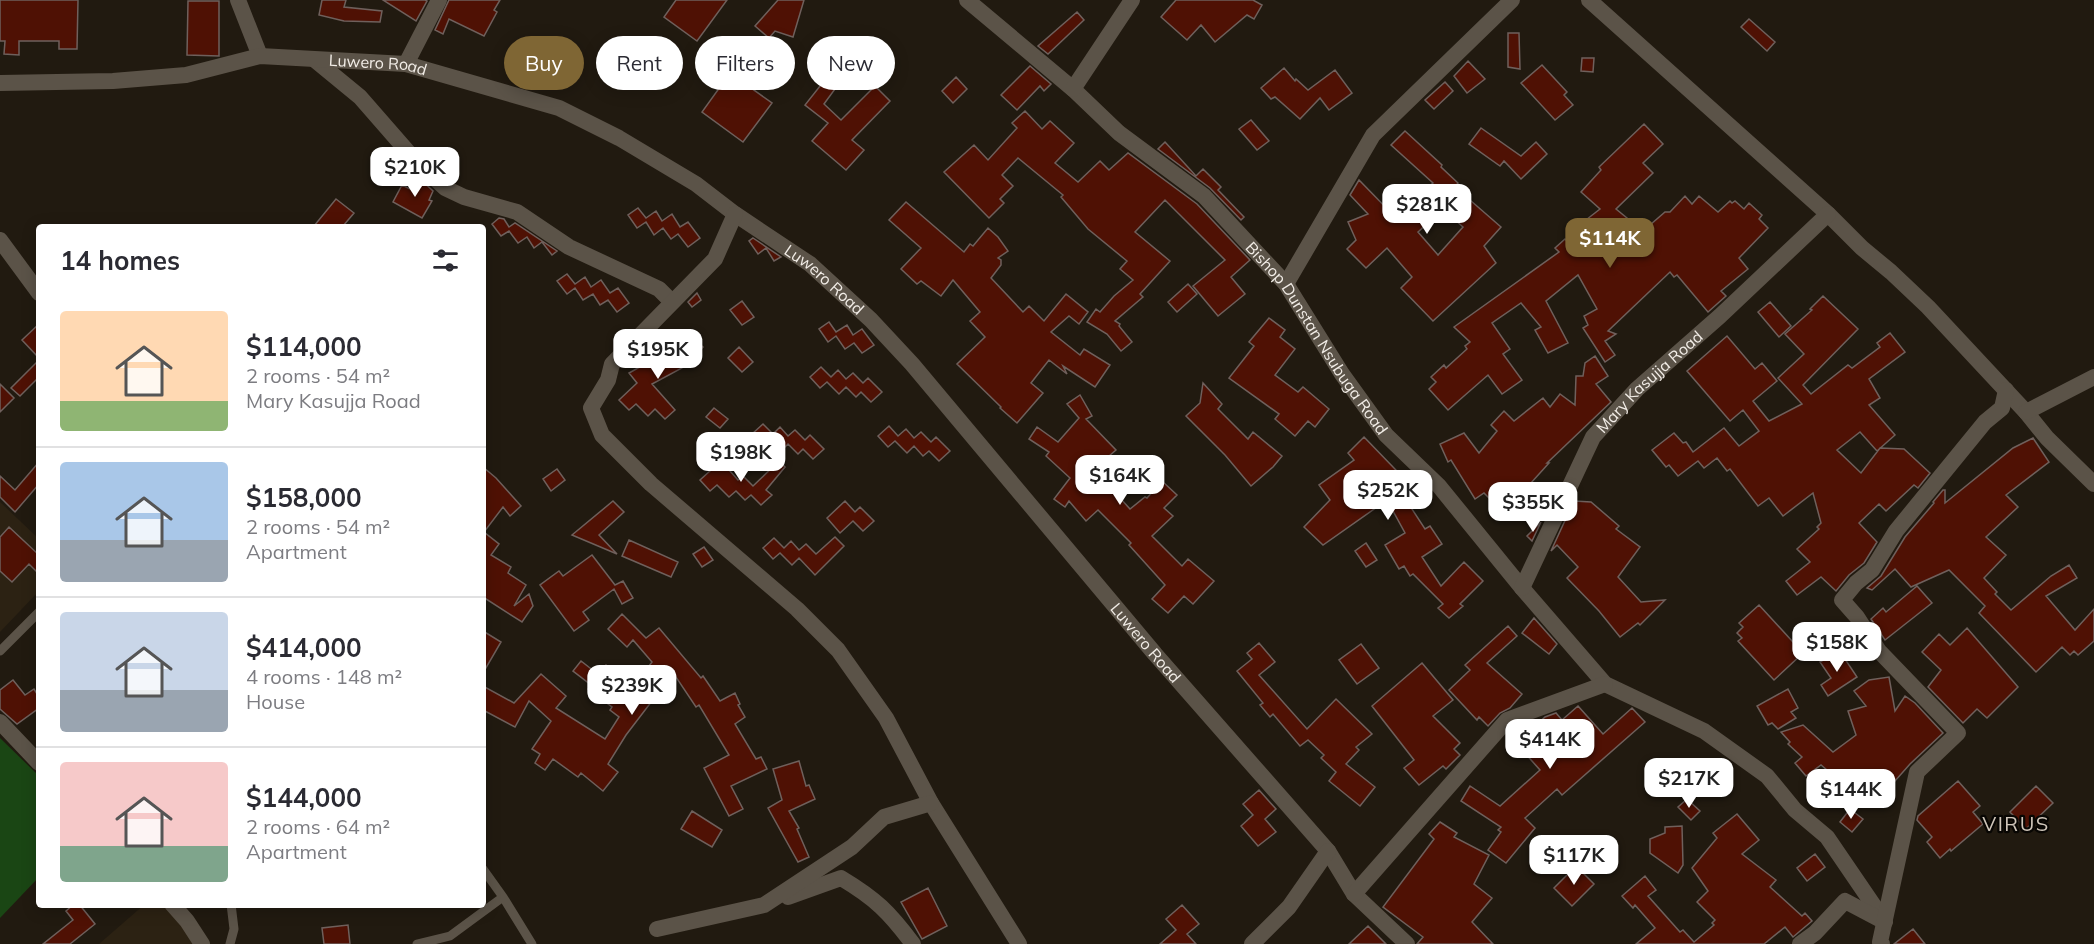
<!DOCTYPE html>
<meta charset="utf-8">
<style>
:root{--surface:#fff;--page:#f2f2f3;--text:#2b2b33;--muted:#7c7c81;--line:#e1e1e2;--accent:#7f6634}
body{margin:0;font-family:Mulish,sans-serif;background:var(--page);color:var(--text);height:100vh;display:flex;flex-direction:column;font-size:22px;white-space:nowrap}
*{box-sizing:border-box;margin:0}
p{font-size:20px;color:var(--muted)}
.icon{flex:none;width:33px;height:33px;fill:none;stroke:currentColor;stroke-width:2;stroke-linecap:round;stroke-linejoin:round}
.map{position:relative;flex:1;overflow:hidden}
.sheet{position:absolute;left:36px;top:224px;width:450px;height:684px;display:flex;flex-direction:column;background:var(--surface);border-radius:6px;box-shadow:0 3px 15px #0003}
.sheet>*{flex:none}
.guide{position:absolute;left:504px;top:36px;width:570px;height:54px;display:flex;gap:12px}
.price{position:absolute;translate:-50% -51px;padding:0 14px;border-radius:12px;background:#fff;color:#222;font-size:20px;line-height:39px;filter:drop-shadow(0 2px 3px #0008)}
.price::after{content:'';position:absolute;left:50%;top:36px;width:18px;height:14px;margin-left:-9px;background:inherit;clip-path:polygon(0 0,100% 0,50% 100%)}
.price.current{background:var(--accent);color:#fff}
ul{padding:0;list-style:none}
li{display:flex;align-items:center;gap:18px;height:150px;padding:0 24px}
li+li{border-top:2px solid var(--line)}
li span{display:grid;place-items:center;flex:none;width:168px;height:120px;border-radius:6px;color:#555}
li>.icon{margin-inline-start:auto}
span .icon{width:72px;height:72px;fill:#fffc;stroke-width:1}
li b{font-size:26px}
h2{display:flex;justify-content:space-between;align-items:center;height:72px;padding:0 24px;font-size:26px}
.tag{padding:0 21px;border-radius:27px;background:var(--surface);box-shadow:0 3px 15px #0003;font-size:21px;line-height:54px}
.tag.current{background:var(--accent);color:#fff}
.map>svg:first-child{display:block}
.built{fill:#2c2213}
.green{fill:#1a4614}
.building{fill:#4f1104;stroke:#6f605c;stroke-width:1.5;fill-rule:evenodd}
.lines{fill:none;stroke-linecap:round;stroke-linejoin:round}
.service{stroke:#5b5348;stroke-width:9}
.minor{stroke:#5b5348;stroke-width:16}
.tertiary{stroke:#5b5348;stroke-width:16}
.labels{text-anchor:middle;stroke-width:4.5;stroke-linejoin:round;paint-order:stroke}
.street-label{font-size:16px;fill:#f2ede7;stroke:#080603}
.quarter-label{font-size:20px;letter-spacing:1.5px;fill:#d0c6ba;stroke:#080603}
</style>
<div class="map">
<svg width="2094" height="944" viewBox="0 0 2094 944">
<rect width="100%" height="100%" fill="#211a10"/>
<path class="built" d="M0 502 39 539V591L0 632Z
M145 904 170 905 206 944H99Z"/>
<path class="green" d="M0 738 39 776V877L0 918Z"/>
<path class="building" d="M0 0H78L77 49H59V41H19V55L4 54 5 41H0Z
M322 0H346L344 7 382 11 380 22 344 21 319 15Z
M383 0H425L427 1 416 21Z
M449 0H500L494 10 497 12 484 36 449 19 443 34 435 30Z
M676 0H727L697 41 664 17Z
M778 0H804L793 37 775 31 769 38 755 26Z
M1176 0H1253L1262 5 1254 19 1247 15 1215 42 1201 25 1187 40 1161 17Z
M188 1H219V56L187 55Z
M1077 12 1084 20 1048 54 1038 46Z
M1749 19 1775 42 1767 51 1741 27Z
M1508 33H1519L1520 69 1508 67Z
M1582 58H1594L1593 72 1581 71Z
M1468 61 1485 79 1467 93 1454 76Z
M1542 65 1567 92 1564 95 1573 105 1555 120 1521 83Z
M1030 66 1051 84 1044 91 1040 86 1017 110 1001 95Z
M1284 68 1295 81 1296 79 1308 90 1335 70 1352 93 1329 110 1320 98 1300 119 1275 97 1271 99 1261 88Z
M730 73 772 103 743 142 702 112Z
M956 77 967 89 953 103 942 91Z
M824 81 835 89 824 104 841 120 875 86 890 101 852 140 864 150 846 170 812 141 828 123 805 105Z
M1445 82 1453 91 1434 109 1425 100Z
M1025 111 1042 129 1050 121 1074 143 1055 163 1078 182 1100 161 1109 170 1128 153 1197 204 1250 260 1231 277 1245 294 1218 316 1193 286 1225 260 1165 200 1135 232 1170 261 1140 294 1143 297 1115 321 1120 324 1119 326 1132 342 1121 351 1107 334 1087 322 1096 309 1100 312 1114 296 1133 280 1120 269 1127 261 1088 229 1061 197 1063 195 1018 158 1002 175 1013 186 1000 199 1004 203 989 218 944 172 974 145 988 160 1017 128 1012 123Z
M1251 120 1269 141 1257 150 1239 129Z
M1644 124 1663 144 1643 163 1653 173 1616 209 1643 231 1665 212H1670L1685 196 1692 204 1699 196 1718 212 1730 201 1732 203 1735 201 1744 209 1749 203 1762 215 1759 219 1768 228 1739 258 1748 269 1721 291 1726 296 1708 312 1677 275 1674 277 1670 272 1608 331 1616 334 1605 341 1615 355 1605 362 1583 328 1588 325 1584 316 1597 309 1578 275 1546 301 1568 343 1548 353 1535 330 1541 327 1521 303 1492 323 1510 349 1503 354 1522 380 1502 394 1488 375 1448 410 1429 389 1436 382 1431 377 1444 365 1446 368 1467 349 1465 346 1470 342 1454 327 1559 252 1555 248 1565 239 1571 245 1588 230 1582 223 1600 209 1581 192 1601 170 1599 167Z
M1481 128 1521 156 1536 142 1547 154 1521 179 1504 161 1500 166 1469 144Z
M1405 131 1442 165 1441 167 1458 183 1455 187 1501 227 1484 246 1496 263 1433 321 1401 288 1412 277 1387 248 1366 268 1347 249 1356 240 1348 222 1368 214 1350 195 1359 180 1398 220 1418 201 1416 198 1433 183 1391 145ZM1443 209 1463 227 1438 255 1418 232Z
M1165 142 1196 176 1203 169 1221 187 1218 190 1244 217 1241 220 1210 188 1158 149Z
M418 177 433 191 429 200 432 201 422 218 393 202 402 185 412 190Z
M336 199 354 213 343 226H314Z
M906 202 964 252 970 244 973 246 988 228 998 237 1008 251 998 258 1001 260V265L991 278 1023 312 1029 306 1044 321 1066 294 1088 312 1079 324 1069 316 1051 332 1080 355 1084 349 1110 365 1095 387 1063 366 1067 374 1049 360 1031 383 1043 393 1017 423 1000 408 1001 407 957 364 985 337 970 321 980 312 953 280 941 296 921 281 917 284 901 269 921 248 889 220Z
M638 208 646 218 656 211 662 221 672 214 680 227 688 222 700 238 688 247 678 234 671 239 663 228 654 235 646 222 637 228 628 215Z
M499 218 504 219 509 227 515 223 557 251 552 255 542 242 534 248 527 237 518 243 509 231 501 236 492 224Z
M753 238 781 257 774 261 766 248 758 254 749 241Z
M567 274 575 284 585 277 591 287 601 280 610 293 618 288 629 303 617 312 608 300 600 305 593 294 583 300 575 288 567 294 557 281Z
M1188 284 1197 294 1177 312 1168 302Z
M697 293 701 300 692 307 688 302Z
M1823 296 1858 329 1803 385 1811 394 1848 365 1852 368 1880 347 1877 343 1890 333 1905 352 1869 379 1880 398 1869 405 1895 435 1877 451 1860 432 1837 450 1861 473 1880 448 1904 449 1930 473 1918 488 1914 485 1886 511 1879 504 1859 523 1877 542 1864 563 1849 575 1836 591 1821 577 1797 595 1786 581 1810 562 1797 549 1819 529 1817 527 1821 523 1813 493 1783 516 1769 498 1758 506 1730 469 1727 471 1717 458 1704 468 1698 461 1678 476 1669 465 1666 467 1652 450 1674 433 1683 443 1686 442 1693 452 1724 428 1739 446 1759 431 1743 410 1730 421 1687 371 1727 336 1755 369 1762 363 1777 381 1753 401 1769 421 1802 404 1778 378 1804 354 1785 334 1812 310 1810 309Z
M742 301 754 317 742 325 730 310Z
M1770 302 1791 326 1779 337 1758 312Z
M1269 318 1285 330 1280 337 1295 349 1275 375 1298 392 1303 387 1329 409 1315 427 1308 421 1295 436 1275 419 1279 414 1229 378 1254 346 1249 342Z
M829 322 836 332 847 325 853 335 862 329 874 345 862 353 854 343 845 349 836 336 828 342 819 329Z
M39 324V358L22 340Z
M692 337 703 347 682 368 652 384 675 410 665 419 655 409 648 416 636 404 629 410 619 400 637 383 629 373 672 349 674 353Z
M739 347 753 362 742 372 728 358Z
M1595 356 1608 376 1596 384 1611 402 1547 463H1549L1530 484V499L1489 498 1484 493 1475 499 1451 460 1448 462 1440 444 1464 433 1479 453 1497 431 1491 425 1504 411 1514 421 1543 398 1550 407 1560 394 1575 405 1576 376H1583L1585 363Z
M39 360V377L20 396 11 388Z
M821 367 831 377 838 370 846 379 853 373 863 383 868 378 882 392 871 402 861 392 856 397 846 387 839 394 827 382 820 388 810 377Z
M1203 383 1222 404 1218 409 1248 439 1253 432 1282 456 1273 467 1251 486 1225 455 1186 416 1200 403Z
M0 384 14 398 0 412Z
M1080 395 1092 416 1086 419 1116 450 1094 469 1130 509 1145 497 1147 498 1162 481 1177 495 1164 508 1173 516 1152 536 1182 566 1188 559 1214 581 1193 604 1184 596 1168 613 1152 599 1165 585 1129 545 1131 543 1098 510 1086 521 1069 501 1065 507 1054 499 1070 478 1046 456 1049 452 1029 439 1037 427 1058 442 1079 418 1067 404Z
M714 408 728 419 720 428 706 417Z
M763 424 773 434 780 427 788 436 795 430 805 440 810 435 824 449 813 459 803 449 798 454 788 444 781 451 769 439 762 445 752 434Z
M889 426 898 436 906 429 914 438 921 432 931 442 936 437 950 451 939 461 929 451 923 456 914 446 907 453 895 441 888 447 878 436Z
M1364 437 1423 498 1410 506 1425 529 1430 526 1442 544 1422 557 1441 586 1464 562 1483 581 1460 604 1463 606 1449 618 1438 608 1443 604 1413 574 1410 576 1404 566 1399 569 1385 545 1405 533 1387 500 1323 545 1304 527 1330 500 1319 485 1354 460 1348 453Z
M2033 438 2049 462 2006 495 2018 507 1986 537 2006 555 1984 578 1997 592 1995 594 2011 610 2051 576 2069 565 2077 578 2046 596 2075 630 2094 609V641L2078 655 2074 651 2070 655 2062 647 2036 672 1979 613 1985 606 1949 570 1911 587 1895 569 1872 590 1867 588 1881 576 1905 537 1934 503 1933 502 1943 490H1945V503L2013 448Z
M721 461 738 480 743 476 753 486 779 461 785 467 766 490 772 495 761 505 751 495 745 500 736 491 729 497 717 485 710 491 700 480Z
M39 462V484L15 512 0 497V476L15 490Z
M483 467 496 478 521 506 510 516 503 507 484 532 499 544 491 555 511 567 508 573 526 585 514 606 529 594 533 606 522 622 483 597Z
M557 469 565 480 551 491 543 479Z
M613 501 624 512 599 535 617 554 572 535Z
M845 501 855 512 860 507 874 521 863 531 853 521 840 533 827 518Z
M1574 501 1591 502 1619 526 1616 529 1640 547 1618 577 1641 602 1665 600 1640 625 1638 623 1620 637 1599 611 1567 578 1578 567 1557 545 1551 551Z
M1541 522 1532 541 1527 536Z
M9 527 39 555V574L29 564 12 582 0 571V537Z
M835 537 844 546 815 575 799 558 792 565 780 553 773 559 763 548 774 538 784 548 791 541 799 550 806 544 816 554Z
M629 540 678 562 671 577 622 556Z
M1366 543 1377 560 1366 567 1355 551Z
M704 547 713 560 702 567 693 554Z
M592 555 615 585 623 581 633 598 622 604 614 589 583 612 589 620 574 631 540 585 559 571 563 576Z
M1917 586 1932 603 1885 640 1871 619 1883 608 1886 612Z
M1759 605 1803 653 1774 680 1738 641 1742 638 1737 633 1743 627 1739 623Z
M622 614 646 638 659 628 701 678 703 676 720 701 735 693 740 704 738 705 745 717 735 724 756 759 761 757 767 769 731 786 743 809 729 816 704 768 729 755 699 705 696 707 676 677 659 700 655 697 626 735 608 764 618 772 603 791 581 773 578 777 553 759 545 770 535 763 540 754 532 749 551 721 529 701 515 727 483 710V686L514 703 541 674 566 696 556 708 605 739 619 717 610 710 612 707 588 689 591 685 573 671 581 661 599 675 606 665 634 686 652 662 633 640 627 647 608 629Z
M1534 618 1557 644 1549 654 1522 633Z
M1508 626 1517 636 1487 663 1522 694 1510 708 1500 713 1488 726 1479 717 1477 720 1449 690 1470 670 1465 665Z
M1967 628 2018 687 1987 718 1977 709 1963 723 1928 687 1941 670 1922 652 1939 634 1950 645Z
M483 631 501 642 483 673Z
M1259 643 1275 662 1259 675 1307 729 1336 699 1372 734 1356 747 1359 750 1346 764 1375 787 1360 806 1329 781 1336 772 1321 758 1324 755 1308 740 1300 746 1273 714 1270 717 1260 705 1263 703 1237 671 1252 659 1247 653Z
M1361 644 1379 668 1357 684 1339 660Z
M1839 650 1857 677 1828 696 1821 685 1831 678 1820 662Z
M1422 663 1453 700 1433 716 1460 743 1454 749 1460 755 1446 769 1443 766 1419 785 1404 768 1414 760 1372 706Z
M1889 677 1895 711 1905 696 1915 703 1943 733 1910 764 1880 798 1877 795 1870 801 1838 796 1840 781 1821 765 1806 776 1795 763 1802 757 1788 744 1790 742 1781 732 1803 725 1833 752 1856 735 1848 711 1866 706 1854 691 1869 680Z
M13 680 25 695 34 689 39 697V708L17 724 0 709V690Z
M1788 689 1798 708 1791 712 1796 718 1778 729 1772 723 1768 725 1757 706Z
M1578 706 1603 734 1632 708 1645 722 1562 795 1557 789 1525 818 1535 828 1506 863 1488 850 1501 832 1498 830 1501 827 1461 801 1470 786 1500 806 1540 770 1508 734 1513 729 1526 724 1531 730 1545 717 1556 713 1562 720Z
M799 761 806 786 809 785 815 799 789 811 799 828 797 829 809 857 798 862 768 808 782 800 773 769Z
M1958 781 1980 806 1973 812 1983 824 1951 851 1950 849 1940 858 1927 842 1932 837 1917 820 1918 816Z
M2036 786 2053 803 2026 829 2010 812Z
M1259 790 1276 809 1265 819 1276 832 1258 846 1241 826 1253 815 1243 804Z
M1687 799 1700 811 1691 820 1678 807Z
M1850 809 1863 819 1852 832 1840 822Z
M692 811 722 830 712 847 681 829Z
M1737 814 1759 840 1742 854 1776 880 1770 887 1802 916 1805 913 1812 921 1793 937 1785 927 1764 944H1636L1655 928 1635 905 1633 908 1622 896 1645 876 1656 890 1648 896 1680 932 1683 930 1694 942 1714 925 1712 923 1715 920 1697 902 1708 891 1692 868 1717 838 1713 833Z
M1440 822 1457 833 1454 837 1489 855 1474 884 1492 898 1472 922 1493 944H1417L1423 937 1383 907 1434 839 1429 834Z
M1682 826 1683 865 1678 873 1650 853V839L1665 833V827Z
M1815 854 1825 867 1807 881 1797 868Z
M1576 866 1594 884 1572 906 1554 888Z
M928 888 947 926 922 939 901 902Z
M74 904H79L95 924 70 944H43L73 920 66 911Z
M1182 905 1199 924 1187 934 1196 944H1160L1176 930 1166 919Z
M348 925 350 944H324L322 928Z
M1368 926 1386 944H1349Z
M1913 929 1925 944H1894Z"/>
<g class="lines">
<path class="service" d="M0 651 39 612
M503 897 532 944
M230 944 234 929 231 904
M417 944 450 936 503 897 483 869"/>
<g class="minor">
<path d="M238 0 260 56"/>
<path id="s1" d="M967 0 1073 89 1119 133 1204 196 1286 284 1342 374 1386 435 1439 486 1522 588 1605 684 1704 731 1767 776 1795 810 1827 837 1885 922"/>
<path d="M1589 0 1828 214 1862 248 1891 272 1928 307 2026 412 2047 438 2094 484"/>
<path d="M315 60 360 97 415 160 445 188 464 197 517 212 569 247 659 289 672 302"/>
<path d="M406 64 439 0"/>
<path id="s2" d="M0 83 113 81 186 75 260 56 406 64 559 108 619 138 696 184 735 214 810 264 871 320 912 364 1155 654 1328 851 1354 894 1407 944"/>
<path d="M1073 89 1132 0"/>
<path d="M735 214 715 259 612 364 608 380 591 408 602 435 651 484 797 609 838 650 886 718 931 803 1019 944"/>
<path d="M0 240 39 293"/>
<path d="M1286 284 1373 135 1512 0"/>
<path d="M2026 412 2094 377"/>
<path id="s3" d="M1522 588 1593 437 1637 389 1720 316 1828 214"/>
<path d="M1354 894 1507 720 1605 684"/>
<path d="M788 897 841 878C876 899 889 912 913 944"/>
<path d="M657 929 764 905 852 847 884 817 931 803"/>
<path d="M1252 944 1289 907 1328 851"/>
<path d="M1800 944 1815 933 1845 901 1881 920"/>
<path d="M1882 944 1880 942 1917 772 1958 733 1879 651 1857 617 1842 600 1856 583 1872 570 1896 531 1985 422 2002 408 2006 390"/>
</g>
<path class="tertiary" d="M0 722 39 763
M172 904 187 921 202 944"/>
</g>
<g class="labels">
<g class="street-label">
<text dy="6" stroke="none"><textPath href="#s2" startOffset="381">Luwero Road</textPath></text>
<text dy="6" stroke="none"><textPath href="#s2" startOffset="885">Luwero Road</textPath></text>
<text dy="6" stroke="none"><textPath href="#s1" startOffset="490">Bishop Dunstan Nsubuga Road</textPath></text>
<text dy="6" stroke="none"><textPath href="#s3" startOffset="246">Mary Kasujja Road</textPath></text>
<text dy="6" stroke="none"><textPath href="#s2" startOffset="1371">Luwero Road</textPath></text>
</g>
<g class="quarter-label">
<text x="2016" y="831">VIRUS</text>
</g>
</g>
</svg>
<b class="price" style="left:415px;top:198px">$210K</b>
<b class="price" style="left:1427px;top:235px">$281K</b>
<b class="price current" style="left:1610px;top:269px">$114K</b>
<b class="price" style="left:658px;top:380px">$195K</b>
<b class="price" style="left:741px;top:483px">$198K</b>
<b class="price" style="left:1120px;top:506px">$164K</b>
<b class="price" style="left:1388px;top:521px">$252K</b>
<b class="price" style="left:1533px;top:533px">$355K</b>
<b class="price" style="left:1837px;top:673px">$158K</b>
<b class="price" style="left:632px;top:716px">$239K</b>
<b class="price" style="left:1550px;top:770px">$414K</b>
<b class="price" style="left:1689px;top:809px">$217K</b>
<b class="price" style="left:1851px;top:820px">$144K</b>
<b class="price" style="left:1574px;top:886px">$117K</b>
<div class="guide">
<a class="tag current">Buy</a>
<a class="tag">Rent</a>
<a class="tag">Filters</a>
<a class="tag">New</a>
</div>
<section class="sheet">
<h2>14 homes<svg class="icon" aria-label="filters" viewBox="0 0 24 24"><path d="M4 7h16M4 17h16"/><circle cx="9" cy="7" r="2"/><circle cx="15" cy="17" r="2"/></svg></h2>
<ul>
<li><span style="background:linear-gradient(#ffd9b3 75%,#8fb573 0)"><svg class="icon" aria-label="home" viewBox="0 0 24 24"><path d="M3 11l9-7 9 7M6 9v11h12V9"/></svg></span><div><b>$114,000</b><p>2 rooms · 54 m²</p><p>Mary Kasujja Road</p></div></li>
<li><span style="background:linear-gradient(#a9c7e8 65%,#9aa5b1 0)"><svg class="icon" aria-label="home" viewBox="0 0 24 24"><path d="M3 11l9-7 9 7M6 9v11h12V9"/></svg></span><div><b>$158,000</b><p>2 rooms · 54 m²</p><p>Apartment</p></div></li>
<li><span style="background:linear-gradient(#c9d6e8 65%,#9aa5b1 0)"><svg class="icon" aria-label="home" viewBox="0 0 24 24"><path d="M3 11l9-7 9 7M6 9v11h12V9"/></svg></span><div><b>$414,000</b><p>4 rooms · 148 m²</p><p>House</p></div></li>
<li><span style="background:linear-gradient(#f6c9c9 70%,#7fa58c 0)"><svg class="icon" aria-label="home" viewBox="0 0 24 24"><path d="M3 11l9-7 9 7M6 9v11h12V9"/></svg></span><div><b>$144,000</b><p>2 rooms · 64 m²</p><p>Apartment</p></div></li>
</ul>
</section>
</div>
